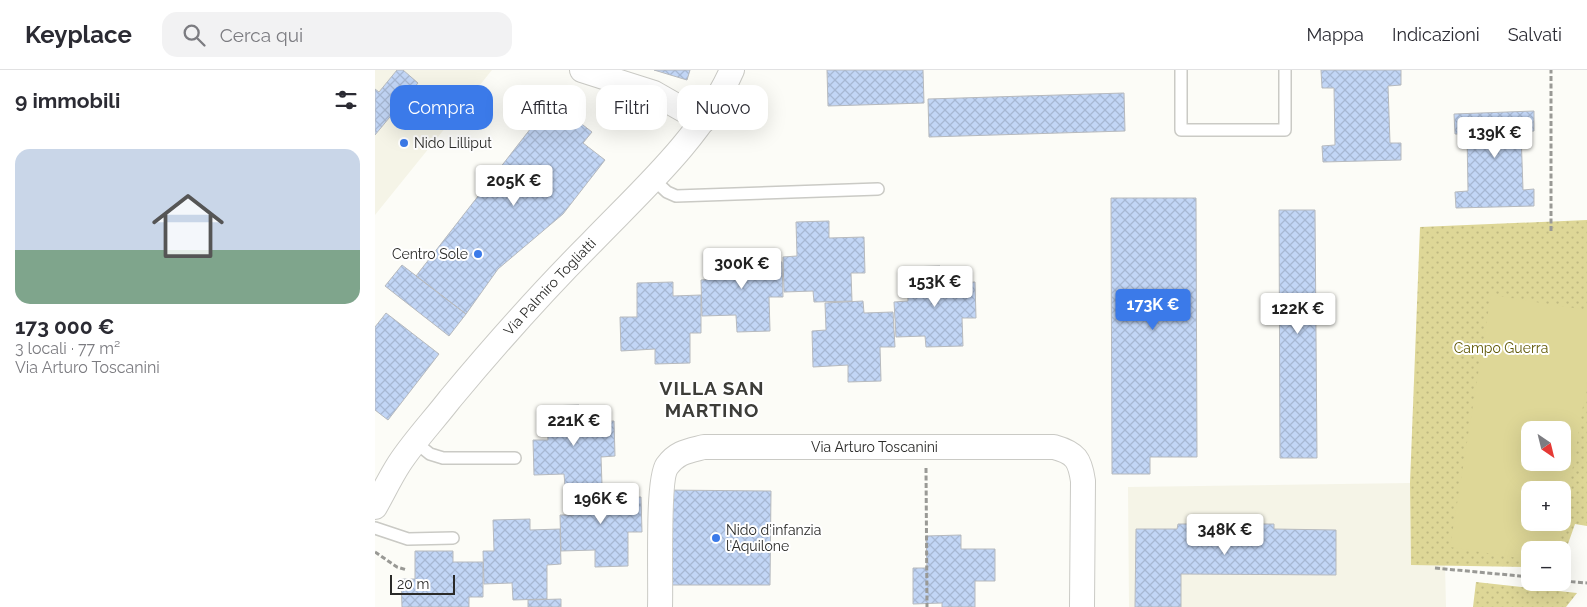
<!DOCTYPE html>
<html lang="it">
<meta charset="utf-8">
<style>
:root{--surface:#fff;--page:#f2f2f3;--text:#2b2b33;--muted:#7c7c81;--line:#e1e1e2;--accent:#3b7ae9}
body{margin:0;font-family:Raleway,sans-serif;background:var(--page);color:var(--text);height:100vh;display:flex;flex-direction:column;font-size:19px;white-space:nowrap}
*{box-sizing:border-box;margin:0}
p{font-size:16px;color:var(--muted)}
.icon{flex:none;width:28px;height:28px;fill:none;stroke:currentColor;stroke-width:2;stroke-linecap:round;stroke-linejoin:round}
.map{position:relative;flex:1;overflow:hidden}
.panel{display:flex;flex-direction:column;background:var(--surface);width:375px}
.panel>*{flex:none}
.hud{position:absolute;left:15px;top:15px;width:475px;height:45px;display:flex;gap:10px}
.needle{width:32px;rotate:145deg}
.controls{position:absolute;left:1146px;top:351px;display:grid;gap:10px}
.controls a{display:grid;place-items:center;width:50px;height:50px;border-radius:10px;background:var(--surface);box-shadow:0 5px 20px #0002;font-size:25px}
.scale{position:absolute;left:15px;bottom:12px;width:65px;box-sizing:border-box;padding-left:5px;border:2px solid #2a2a28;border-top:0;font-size:14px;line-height:18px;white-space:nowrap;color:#2a2a28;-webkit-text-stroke:4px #fff;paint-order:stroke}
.price{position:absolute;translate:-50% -42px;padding:0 11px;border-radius:5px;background:#fff;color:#222;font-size:16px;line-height:32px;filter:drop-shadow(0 1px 2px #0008)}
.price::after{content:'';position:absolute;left:50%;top:30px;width:15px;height:11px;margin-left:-8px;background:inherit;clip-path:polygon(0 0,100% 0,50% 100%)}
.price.on{background:var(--accent);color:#fff}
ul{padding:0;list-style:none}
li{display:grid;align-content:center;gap:10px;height:265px;padding:0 15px}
li span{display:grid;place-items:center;height:155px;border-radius:15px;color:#555}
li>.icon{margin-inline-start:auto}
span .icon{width:90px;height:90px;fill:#fffc;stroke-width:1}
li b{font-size:21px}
h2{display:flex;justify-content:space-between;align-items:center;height:60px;padding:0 15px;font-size:21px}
.chip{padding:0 18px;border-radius:15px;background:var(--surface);box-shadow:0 5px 20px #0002;font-size:18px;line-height:45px}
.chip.on{background:var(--accent);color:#fff}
header{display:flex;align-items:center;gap:30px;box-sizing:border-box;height:70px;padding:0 25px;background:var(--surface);border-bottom:1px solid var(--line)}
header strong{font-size:24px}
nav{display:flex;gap:28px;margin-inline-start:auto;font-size:18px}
.search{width:350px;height:45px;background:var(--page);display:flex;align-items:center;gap:12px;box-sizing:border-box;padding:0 18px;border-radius:15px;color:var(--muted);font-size:19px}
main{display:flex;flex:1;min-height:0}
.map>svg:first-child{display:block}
.built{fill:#f5f4e7}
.grass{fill:url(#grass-dots);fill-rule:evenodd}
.pitch{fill:#ded797;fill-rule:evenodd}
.building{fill:url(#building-cross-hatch);stroke:#b7babe}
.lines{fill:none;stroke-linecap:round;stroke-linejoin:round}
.service-casing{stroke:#cacac5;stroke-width:14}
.minor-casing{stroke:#cacac5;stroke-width:26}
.path{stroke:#999995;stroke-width:3;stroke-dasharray:5 2.5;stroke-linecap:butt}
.service{stroke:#fff;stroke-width:11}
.minor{stroke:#fff;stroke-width:24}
.poi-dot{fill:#3b7ae9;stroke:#fff;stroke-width:2}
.labels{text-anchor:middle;stroke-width:4;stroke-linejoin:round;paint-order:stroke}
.poi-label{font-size:14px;fill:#2a2a28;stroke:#fff;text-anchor:start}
.street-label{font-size:14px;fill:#2a2a28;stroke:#fff}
.park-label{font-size:14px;fill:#615908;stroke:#fff}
.district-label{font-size:19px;font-weight:bold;letter-spacing:1px;fill:#3d3d39;stroke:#fff}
</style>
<header>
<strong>Keyplace</strong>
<div class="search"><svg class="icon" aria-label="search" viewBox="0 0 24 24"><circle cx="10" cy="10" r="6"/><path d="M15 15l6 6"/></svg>Cerca qui</div>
<nav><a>Mappa</a><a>Indicazioni</a><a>Salvati</a></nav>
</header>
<main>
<section class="panel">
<h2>9 immobili<svg class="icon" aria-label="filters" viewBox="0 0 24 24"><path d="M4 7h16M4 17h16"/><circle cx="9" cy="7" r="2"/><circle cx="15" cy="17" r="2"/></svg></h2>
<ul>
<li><span style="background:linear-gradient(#c9d6e8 65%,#7fa58c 0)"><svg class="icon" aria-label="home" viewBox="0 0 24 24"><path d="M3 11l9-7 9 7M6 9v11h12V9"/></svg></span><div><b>173 000 €</b><p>3 locali · 77 m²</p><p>Via Arturo Toscanini</p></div></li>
</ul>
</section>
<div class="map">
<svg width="1212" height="537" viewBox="0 0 1212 537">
<defs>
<pattern id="grass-dots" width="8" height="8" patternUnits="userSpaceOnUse" patternTransform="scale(1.25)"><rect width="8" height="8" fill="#ded797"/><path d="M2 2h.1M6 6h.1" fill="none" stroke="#bfb982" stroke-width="1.8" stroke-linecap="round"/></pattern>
<pattern id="building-cross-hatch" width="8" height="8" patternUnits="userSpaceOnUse" patternTransform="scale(1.25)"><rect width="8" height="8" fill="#c2d6f6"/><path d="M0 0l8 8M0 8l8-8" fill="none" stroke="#a7b8d3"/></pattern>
</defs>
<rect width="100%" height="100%" fill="#fcfcf7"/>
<path class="built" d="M0 0H117L0 145Z
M1035 413 1036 495 1070 494 1071 537H754L753 417Z"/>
<path class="grass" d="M1212 150V456L1200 454 1188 488V480H1155V497L1036 495 1035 413 1045 157ZM1155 360H1188V392H1155ZM1155 420H1188V452H1155Z
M1101 512 1202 523 1191 537H1098Z"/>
<path class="pitch" d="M1116 225 1212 240V312L1184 480H1155V490L1075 477ZM1155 360H1188V392H1155ZM1155 420H1188V452H1155Z"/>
<path class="building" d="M22 0H28L43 13 0 65V19L4 22Z
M279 0H315L312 10Z
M452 0H548L549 33 453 36Z
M946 0H1026V15L1013 16 1015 73H1026V90L948 92 947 76 960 75 959 18H947Z
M749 23 750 61 554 67 553 29Z
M177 31 217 62 208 73 230 90 188 144 123 199 91 244 41 206Z
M1159 41V61L1146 62 1148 120 1159 119V136L1081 138 1080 122 1093 121 1092 64H1080L1079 44Z
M736 128H821L822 387H775V404H737Z
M904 140H940L942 388H905Z
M454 151V168L489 167 490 203H476L477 231 439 232 438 221 409 222 408 187 422 186 421 152Z
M377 181 378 192H407L408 227H394L395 261 362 262 361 245 327 246 326 210 340 209 339 182Z
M27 195 91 244 74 266 10 216Z
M565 196 566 213 600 212 601 248H587L588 276 551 277 550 266 521 267 519 232 533 231 532 197Z
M298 212V226L326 225V263H315V293L280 294V279L246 281 245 247H262V213Z
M488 231 489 243 518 242 520 277H505L506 311 473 312V295L438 297 437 261 451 260 450 233Z
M11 243 64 284 13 350 0 340V257Z
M204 335 205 352 239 351 240 386 226 387 227 415 190 416 189 404 159 405 158 370H173L171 336Z
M236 416V428L266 427 267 462H253V496L220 497V480L186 481 185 445H199L198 417Z
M287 420 396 421 395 515H286Z
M155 449V460L185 459 186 494 172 495V529L138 530 137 513 109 514 108 481H119L118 450Z
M803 454H899V459L961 460V505L806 504V537H760L761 459H802Z
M586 465V479H620V511H600V537H567V533L538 534V498H552L551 466Z
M40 481H78V492H108V527H94V537H27L26 509H40Z
M186 529V537H153V530Z"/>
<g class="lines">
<g class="service-casing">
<path id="service" d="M806 0V60H910V0
M278 109 292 122 301 126 503 119
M40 372 55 384 68 388H140
M0 458 33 469 78 468"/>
</g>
<g class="minor-casing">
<g id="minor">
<path d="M207 0 279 23 328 51"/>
<path id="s1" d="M0 437C8 423 15 408 24 394 39 371 58 351 75 329 120 275 167 222 217 172 266 121 328 66 357 0"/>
<path id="s2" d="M285 537C286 513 282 410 292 396 302 382 313 381 329 377H679C701 383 705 390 708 411L707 537"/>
</g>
</g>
<path class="path" d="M1176 161V0
M551 398 552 537
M0 482 22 497 32 500
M1060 498 1155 507
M1188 511 1212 513"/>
<use href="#service" class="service"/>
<use href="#minor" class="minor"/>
</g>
<g class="poi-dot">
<circle cx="29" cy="73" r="5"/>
<circle cx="103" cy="184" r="5"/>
<circle cx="341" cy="468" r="5"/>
</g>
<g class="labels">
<g class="poi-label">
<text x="39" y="78">Nido Lilliput</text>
<text x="93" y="189" text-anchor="end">Centro Sole</text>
<text x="351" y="465">Nido d'infanzia<tspan x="351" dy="16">l'Aquilone</tspan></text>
</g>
<g class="street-label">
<text dy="5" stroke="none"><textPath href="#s1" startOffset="282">Via Palmiro Togliatti</textPath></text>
<text dy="5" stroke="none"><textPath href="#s2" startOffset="355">Via Arturo Toscanini</textPath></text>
</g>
<g class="park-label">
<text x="1126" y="283">Campo Guerra</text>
</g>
<g class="district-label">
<text x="337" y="325">VILLA SAN<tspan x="337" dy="22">MARTINO</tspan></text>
</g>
</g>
</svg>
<div class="controls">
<a><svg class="needle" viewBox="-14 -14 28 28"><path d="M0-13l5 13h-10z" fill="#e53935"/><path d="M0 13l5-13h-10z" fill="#7c7c81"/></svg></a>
<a>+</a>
<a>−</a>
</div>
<div class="scale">20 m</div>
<b class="price" style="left:1120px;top:89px">139K €</b>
<b class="price" style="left:139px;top:137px">205K €</b>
<b class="price" style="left:367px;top:220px">300K €</b>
<b class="price" style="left:560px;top:238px">153K €</b>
<b class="price on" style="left:778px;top:261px">173K €</b>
<b class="price" style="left:923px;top:265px">122K €</b>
<b class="price" style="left:199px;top:377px">221K €</b>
<b class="price" style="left:226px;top:455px">196K €</b>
<b class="price" style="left:850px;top:486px">348K €</b>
<div class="hud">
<a class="chip on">Compra</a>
<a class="chip">Affitta</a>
<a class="chip">Filtri</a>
<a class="chip">Nuovo</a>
</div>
</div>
</main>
